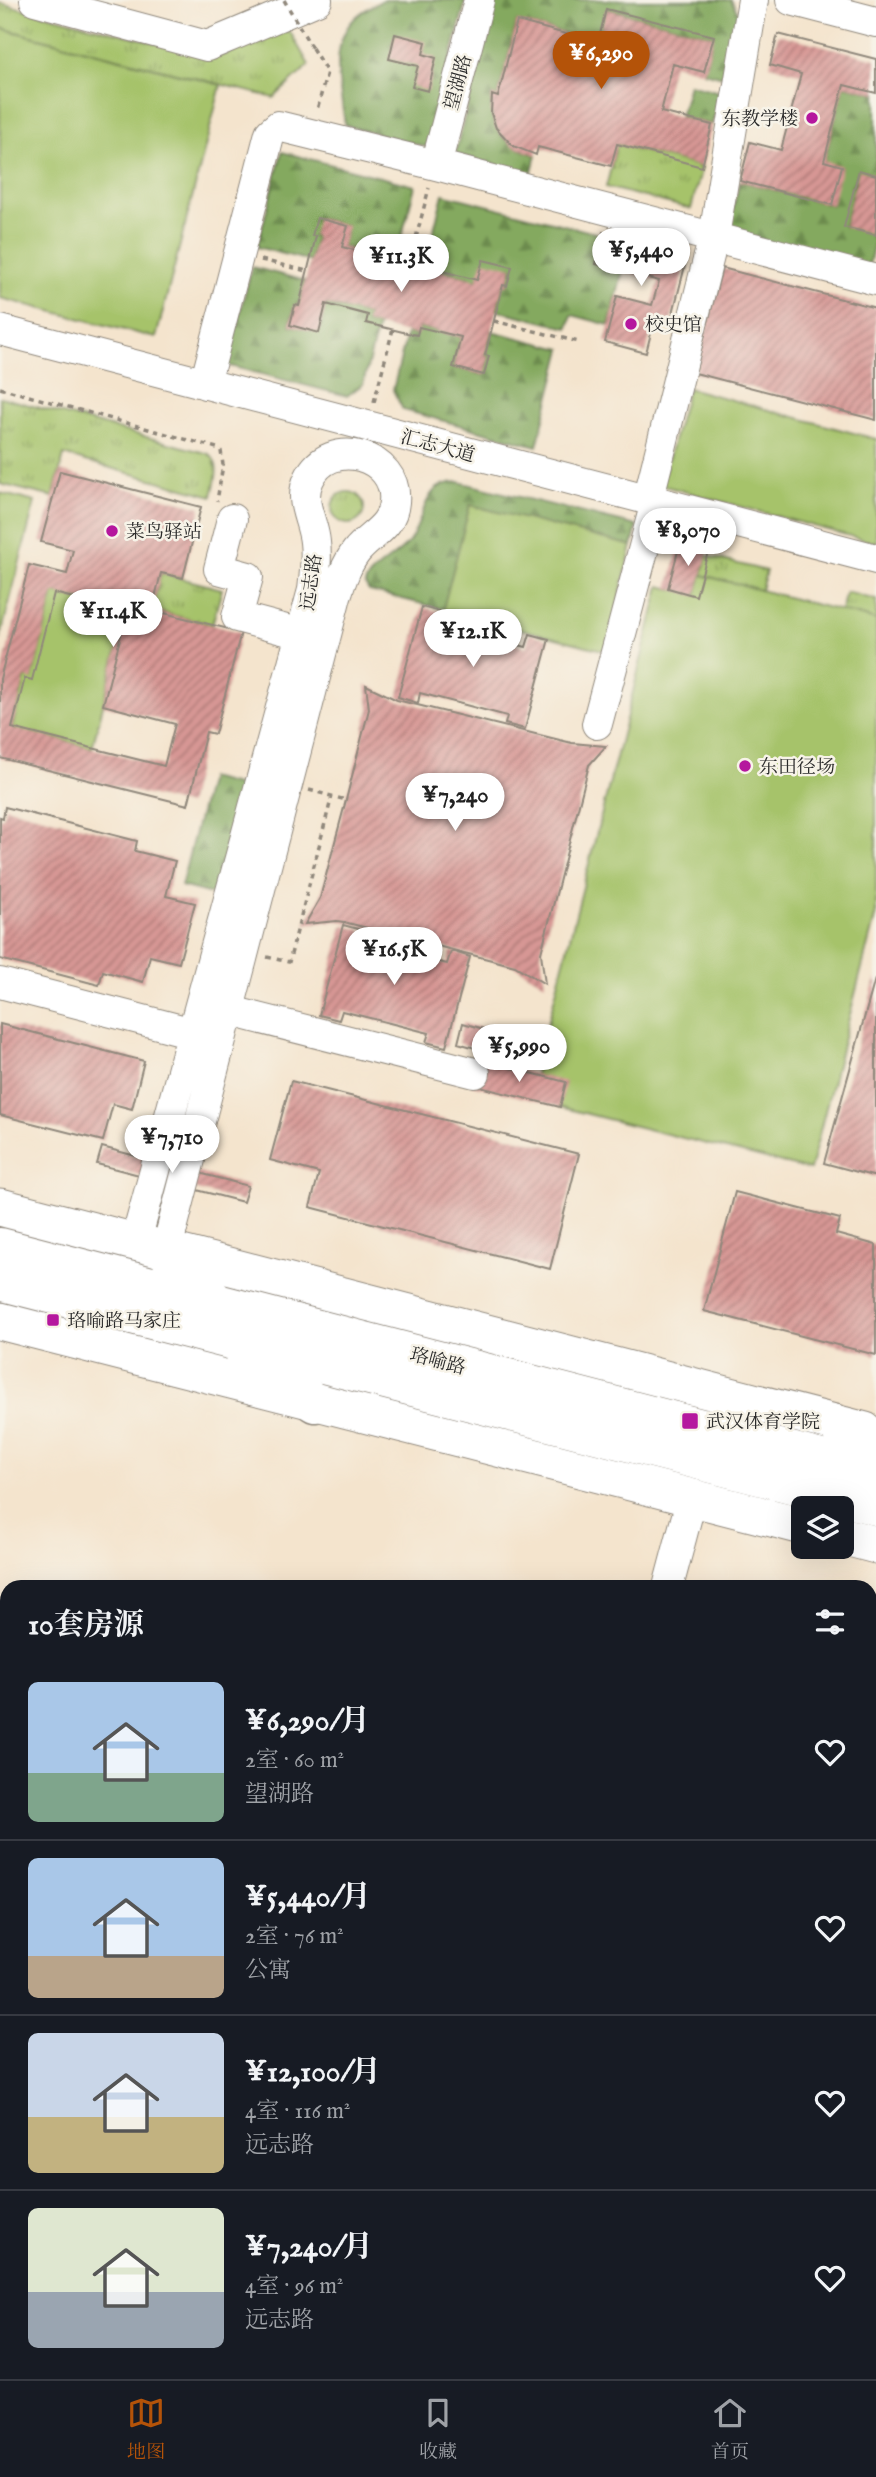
<!DOCTYPE html>
<html lang="zh">
<meta charset="utf-8">
<style>
:root{--surface:#171b24;--page:#242831;--text:#f1f3f6;--muted:#9ea1a6;--line:#363941;--accent:#b45309}
body{margin:0;font-family:"IM FELL English","Noto Serif SC",serif;background:var(--page);color:var(--text);height:100vh;display:flex;flex-direction:column;font-size:26px;white-space:nowrap}
*{box-sizing:border-box;margin:0}
p{font-size:23px;color:var(--muted)}
.icon{flex:none;width:38px;height:38px;fill:none;stroke:currentColor;stroke-width:2;stroke-linecap:round;stroke-linejoin:round}
.map{position:relative;flex:1;overflow:hidden}
.side{position:absolute;left:0px;top:1580px;width:877px;height:800px;display:flex;flex-direction:column;background:var(--surface);border-radius:21px 21px 0 0;box-shadow:0 7px 28px #0002}
.side>*{flex:none}
.buttons{position:absolute;left:791px;top:1496px;display:grid;gap:14px}
.buttons a{display:grid;place-items:center;width:63px;height:63px;border-radius:10px;background:var(--surface);box-shadow:0 7px 28px #0002;font-size:35px}
.price{position:absolute;translate:-50% -60px;padding:0 16px;border-radius:24px;background:#fff;color:#222;font-size:23px;line-height:46px;filter:drop-shadow(0 2px 4px #0008)}
.price::after{content:'';position:absolute;left:50%;top:42px;width:21px;height:16px;margin-left:-10px;background:inherit;clip-path:polygon(0 0,100% 0,50% 100%)}
.price.current{background:var(--accent);color:#fff}
ul{padding:0;list-style:none}
li{display:flex;align-items:center;gap:21px;height:175px;padding:0 28px}
li+li{border-top:2px solid var(--line)}
li span{display:grid;place-items:center;flex:none;width:196px;height:140px;border-radius:10px;color:#555}
li>.icon{margin-inline-start:auto}
span .icon{width:84px;height:84px;fill:#fffc;stroke-width:1}
li b{font-size:30px}
h2{display:flex;justify-content:space-between;align-items:center;height:84px;padding:0 28px;font-size:30px}
.menu{display:flex;justify-content:space-around;align-items:center;height:98px;border-top:2px solid var(--line);background:var(--surface);font-size:19px;color:var(--muted)}
.menu a{display:grid;justify-items:center;gap:4px}
.menu .current{color:var(--accent)}
.map>svg:first-child{display:block}
.grass{fill:url(#grass-tufts);stroke:#68774a;stroke-width:2}
.forest{fill:url(#forest-firs);stroke:#586a44;stroke-width:2}
.green{fill:#a6c36a;stroke:#68774a;stroke-width:2}
.building{fill:url(#building-hatch);fill-rule:evenodd}
.lines{fill:none;stroke-linecap:round;stroke-linejoin:round}
.minor-casing{stroke:#90887c;stroke-width:32}
.major-casing{stroke:#90887c;stroke-width:39}
.highway-casing{stroke:#90887c;stroke-width:41}
.path{stroke:#90887c;stroke-width:3.5;stroke-dasharray:5 5;stroke-linecap:butt}
.minor{stroke:#fff;stroke-width:30}
.major{stroke:#fff;stroke-width:37}
.highway{stroke:#fff;stroke-width:38}
.path-bridge{stroke:#90887c;stroke-width:3.5;stroke-dasharray:5 5;stroke-linecap:butt}
.poi-dot{fill:#b5179e;stroke:#f7f3e8;stroke-width:2.5}
.labels{text-anchor:middle;stroke-width:5;stroke-linejoin:round;paint-order:stroke}
.street-label{font-size:19px;fill:#2b2b2b;stroke:#f7f3e8}
.poi-label{font-size:19px;fill:#2b2b2b;stroke:#f7f3e8;text-anchor:start}
</style>
<div class="map">
<svg width="876" height="2379" viewBox="0 0 876 2379">
<defs>
<pattern id="grass-tufts" width="24" height="20" patternUnits="userSpaceOnUse" patternTransform="scale(1.75)"><rect width="24" height="20" fill="#a6c36a"/><path d="M3 7l-1-3M5 7V3M7 7l1-3M15 17l-1-3M17 17v-4M19 17l1-3" fill="none" stroke="#879f57"/></pattern>
<pattern id="forest-firs" width="22" height="20" patternUnits="userSpaceOnUse" patternTransform="scale(1.75)"><rect width="22" height="20" fill="#84a95e"/><path d="M5 1l3.5 6h-7zM16 11l3.5 6h-7z" fill="#6c8a4e"/></pattern>
<pattern id="building-hatch" width="6" height="6" patternUnits="userSpaceOnUse" patternTransform="scale(1.75)"><rect width="6" height="6" fill="#d79794"/><path d="M-1 1l2-2M0 6l6-6M5 7l2-2" fill="none" stroke="#af7b79"/></pattern>
</defs>
<rect width="100%" height="100%" fill="#f7f3e8"/>
<filter id="ink" filterUnits="userSpaceOnUse"><feTurbulence type="fractalNoise" baseFrequency=".0143" numOctaves="2"/><feDisplacementMap in="SourceGraphic" scale="14" xChannelSelector="R" yChannelSelector="G"/><feConvolveMatrix kernelMatrix="1 2 1 2 8 2 1 2 1" color-interpolation-filters="sRGB"/></filter>
<filter id="wash" filterUnits="userSpaceOnUse"><feTurbulence type="fractalNoise" baseFrequency=".00686" numOctaves="4" result="noise"/><feDisplacementMap in="SourceGraphic" scale="28" xChannelSelector="R" yChannelSelector="G"/><feGaussianBlur stdDeviation="1.57" result="paint"/><feColorMatrix in="noise" values="0 0 0 0 0 0 0 0 0 0 0 0 0 0 0 0 0 1.4 0 .05"/><feComposite in="paint" operator="in"/></filter>
<g filter="url(#wash)">
<rect width="100%" height="100%" fill="#f4e4cd"/>
<path class="grass" d="M0 3 215 58 289 30 309 65 274 98 0 28Z
M617 144 702 167 691 209 606 187Z
M0 397 209 454C222 464 215 481 212 496L64 455 53 497 0 484Z
M332 508a16 16 0 1 1 32 0a16 16 0 1 1-32 0Z
M707 556 766 571 761 590 702 575Z
M161 573 222 589 212 625 152 610Z
M846 592 876 600V620L841 611Z"/>
<path class="forest" d="M383 0H466L427 147 345 125C341 90 327 46 355 18 362 10 374 5 383 0Z
M495 0H731L738 13 723 77 704 72 713 36 607 9 596 51 590 50 592 40 517 22 498 97 492 96C487 130 506 145 536 155L531 175 455 154Z
M689 84 720 92 712 125 680 117Z
M844 85 876 93V175L859 171 844 226 876 235 868 269 727 232 740 181 832 205 824 161Z
M282 152 415 186 397 254 385 251 383 257 342 247 347 226 318 218 313 236H316L310 261 257 247Z
M443 194 603 235 596 264 623 271 609 325 572 315 568 328 497 310 503 285H507L512 268 477 280 434 269 436 263 426 261Z
M252 267 305 281 299 306 295 305 290 325 319 332 326 304 368 315 366 323 378 326 363 384 347 396 226 365Z
M419 327 461 337 453 367 484 375 489 356 485 355 491 331 562 349 537 446 403 410 393 390 407 333 417 335Z
M459 482 637 526 632 546 470 505 443 609 369 591 365 584C369 570 397 556 408 543 427 519 420 482 459 482Z
M209 778 248 788 219 896 181 886Z
M870 1783 876 1785V2379H592L584 2373H870Z
M0 1844H7V2268L0 2267Z"/>
<path class="green" d="M0 28 221 85 156 338 0 298Z
M688 388 876 439V543L661 485Z
M0 493 35 502 0 639Z
M470 505 632 546 606 651 443 609Z
M702 575 876 620V913L810 1170 560 1107 535 1074 660 586 696 595Z
M54 593 121 610 123 602 129 604 92 748 12 728 25 678 32 679Z"/>
<g id="blocks">
<path class="building" d="M606 9 714 36 704 72 673 64 661 112 712 125 702 167 617 144 611 166 538 147 536 155 513 146 496 128 491 113 492 95 498 97 517 21 592 41 590 50 596 51Z
M395 34 426 42 423 54 436 58 428 91 412 87 418 66 389 59Z
M778 34 876 59V93L844 85 824 161 842 166 832 205 740 181 750 142 781 150 801 74 770 65Z
M859 170 876 175V235L844 227Z
M317 218 348 226 342 247 383 257 384 251 436 263 434 269 477 280 483 260 512 267 507 286 503 285 485 355 489 356 484 375 453 367 461 337 419 327 417 335 407 333 366 323 368 315 326 304 319 333 290 325 295 305 299 306 316 236H312Z
M603 232 679 251 677 260 686 262 671 321 655 317 646 353 605 342 617 296 652 305 659 281 596 264Z
M722 268 876 308V420L695 373Z
M60 471 201 507 183 578 161 573 152 610 241 632 215 734 206 732 188 805 0 758V679L29 565 67 574 73 550 41 542ZM54 593 121 610 123 602 129 604 103 705 175 724 164 766 12 728 25 678 32 680Z
M681 540 709 548 696 596 668 588Z
M422 607 441 612 438 624 526 647 530 634 549 639 525 729 505 724 507 716 420 693 418 703 398 697Z
M366 685 397 700 572 743 606 746 589 765 541 953 545 984 515 966 344 922 337 921 305 924 320 898 346 800 369 709Z
M5 807 137 841 135 851 175 861 166 896 195 903 179 963 150 956 143 982 103 971 99 985 0 959V817L3 818Z
M343 925 362 930 359 941 447 964 451 951 470 957 446 1047 426 1042 429 1033 342 1011 339 1020 319 1015Z
M875 979H876V1177L824 1163Z
M463 1023 491 1031 486 1051 458 1043Z
M0 1024 144 1061 132 1109 113 1104 103 1141 0 1115Z
M502 1034 530 1041 525 1061 496 1053Z
M479 1060 566 1082 560 1107 472 1085Z
M291 1081 579 1154 550 1269 310 1207 319 1173 270 1160Z
M102 1147 248 1186 243 1202 97 1164Z
M735 1192 840 1219 836 1234 876 1245V1355L704 1311Z
M870 1730 876 1732V1768L870 1767Z
M876 2228V2295L870 2296V2229Z
M813 2373H845V2379H814Z"/>
</g>
</g>
<g filter="url(#ink)">
<use href="#blocks" fill-opacity="0" stroke="#90887c" stroke-width="2"/>
<g class="lines">
<g class="minor-casing">
<path id="minor" d="M35 0 207 46 317 0
M791 0 876 22
M436 165 479 0
M0 330 876 559
M205 384 270 133 278 126 436 165 876 280
M648 500 714 236 753 0
M232 519 219 569 248 577 237 617 301 634
M597 724 656 502
M0 983 193 1033
M211 1006 475 1073
M135 1244 313 590C315 574 317 558 315 542 313 519 298 502 309 479 329 435 399 455 394 502 392 528 369 535 356 552 346 565 341 581 336 596L166 1252
M668 1587 692 1497"/>
</g>
<g class="major-casing">
<path id="major" d="M0 1207 865 1431
M0 1321 803 1526
M842 1536 876 1545"/>
</g>
<g class="highway-casing">
<path id="highway" d="M0 1247 876 1473
M166 1252 215 1301
M0 1281 876 1506
M244 1352 315 1403
M835 1424 876 1451"/>
</g>
<path class="path" d="M312 48 327 72 317 110
M411 257 429 188
M261 260 307 271
M494 321 579 342
M0 388 217 448 221 451 223 465 217 501
M374 402 393 329
M309 790 346 800
M267 957 289 962 332 796"/>
<use href="#minor" class="minor"/>
<use href="#major" class="major"/>
<use href="#highway" class="highway"/>
<path class="path-bridge" d="M284 0 312 48"/>
</g>
</g>
<g class="poi-dot">
<circle cx="812" cy="118" r="7"/>
<circle cx="631" cy="324" r="7"/>
<circle cx="112" cy="531" r="7"/>
<circle cx="745" cy="766" r="7"/>
<rect x="46" y="1313" width="14" height="14" rx="3.5"/>
<rect x="681" y="1412" width="18" height="18" rx="3.5"/>
</g>
<g class="labels">
<g class="street-label">
<text transform="translate(457 82) rotate(-75)" y="7">望湖路</text>
<text transform="translate(438 445) rotate(15)" y="7">汇志大道</text>
<text transform="translate(310 582) rotate(-82)" y="7">远志路</text>
<text transform="translate(438 1360) rotate(15)" y="7">珞喻路</text>
</g>
<g class="poi-label">
<text x="798" y="125" text-anchor="end">东教学楼</text>
<text x="645" y="331">校史馆</text>
<text x="126" y="538">菜鸟驿站</text>
<text x="759" y="773">东田径场</text>
<text x="67" y="1327">珞喻路马家庄</text>
<text x="706" y="1428">武汉体育学院</text>
</g>
</g>
</svg>
<div class="buttons">
<a><svg class="icon" aria-label="layers" viewBox="0 0 24 24"><path d="M12 4l9 5-9 5-9-5zM3 14l9 5 9-5"/></svg></a>
</div>
<b class="price current" style="left:601px;top:91px">¥6,290</b>
<b class="price" style="left:641px;top:288px">¥5,440</b>
<b class="price" style="left:401px;top:294px">¥11.3K</b>
<b class="price" style="left:688px;top:568px">¥8,070</b>
<b class="price" style="left:113px;top:649px">¥11.4K</b>
<b class="price" style="left:473px;top:669px">¥12.1K</b>
<b class="price" style="left:455px;top:833px">¥7,240</b>
<b class="price" style="left:394px;top:987px">¥16.5K</b>
<b class="price" style="left:519px;top:1084px">¥5,990</b>
<b class="price" style="left:172px;top:1175px">¥7,710</b>
<section class="side">
<h2>10套房源<svg class="icon" aria-label="filters" viewBox="0 0 24 24"><path d="M4 7h16M4 17h16"/><circle cx="9" cy="7" r="2"/><circle cx="15" cy="17" r="2"/></svg></h2>
<ul>
<li><span style="background:linear-gradient(#a9c7e8 65%,#7fa58c 0)"><svg class="icon" aria-label="home" viewBox="0 0 24 24"><path d="M3 11l9-7 9 7M6 9v11h12V9"/></svg></span><div><b>¥6,290/月</b><p>2室 · 60 m²</p><p>望湖路</p></div><svg class="icon" aria-label="heart" viewBox="0 0 24 24"><path d="M12 20l-8-8c-3-5 5-10 8-4 3-6 11-1 8 4z"/></svg></li>
<li><span style="background:linear-gradient(#a9c7e8 70%,#b9a48a 0)"><svg class="icon" aria-label="home" viewBox="0 0 24 24"><path d="M3 11l9-7 9 7M6 9v11h12V9"/></svg></span><div><b>¥5,440/月</b><p>2室 · 76 m²</p><p>公寓</p></div><svg class="icon" aria-label="heart" viewBox="0 0 24 24"><path d="M12 20l-8-8c-3-5 5-10 8-4 3-6 11-1 8 4z"/></svg></li>
<li><span style="background:linear-gradient(#c9d6e8 60%,#c2b280 0)"><svg class="icon" aria-label="home" viewBox="0 0 24 24"><path d="M3 11l9-7 9 7M6 9v11h12V9"/></svg></span><div><b>¥12,100/月</b><p>4室 · 116 m²</p><p>远志路</p></div><svg class="icon" aria-label="heart" viewBox="0 0 24 24"><path d="M12 20l-8-8c-3-5 5-10 8-4 3-6 11-1 8 4z"/></svg></li>
<li><span style="background:linear-gradient(#dfe7d0 60%,#9aa5b1 0)"><svg class="icon" aria-label="home" viewBox="0 0 24 24"><path d="M3 11l9-7 9 7M6 9v11h12V9"/></svg></span><div><b>¥7,240/月</b><p>4室 · 96 m²</p><p>远志路</p></div><svg class="icon" aria-label="heart" viewBox="0 0 24 24"><path d="M12 20l-8-8c-3-5 5-10 8-4 3-6 11-1 8 4z"/></svg></li>
</ul>
</section>
</div>
<nav class="menu">
<a class="current"><svg class="icon" aria-label="map" viewBox="0 0 24 24"><path d="M3 6l6-2 6 2 6-2v14l-6 2-6-2-6 2zM9 4v14M15 6v14"/></svg>地图</a>
<a><svg class="icon" aria-label="saved" viewBox="0 0 24 24"><path d="M7 4h10v16l-5-4-5 4z"/></svg>收藏</a>
<a><svg class="icon" aria-label="home" viewBox="0 0 24 24"><path d="M3 11l9-7 9 7M6 9v11h12V9"/></svg>首页</a>
</nav>
